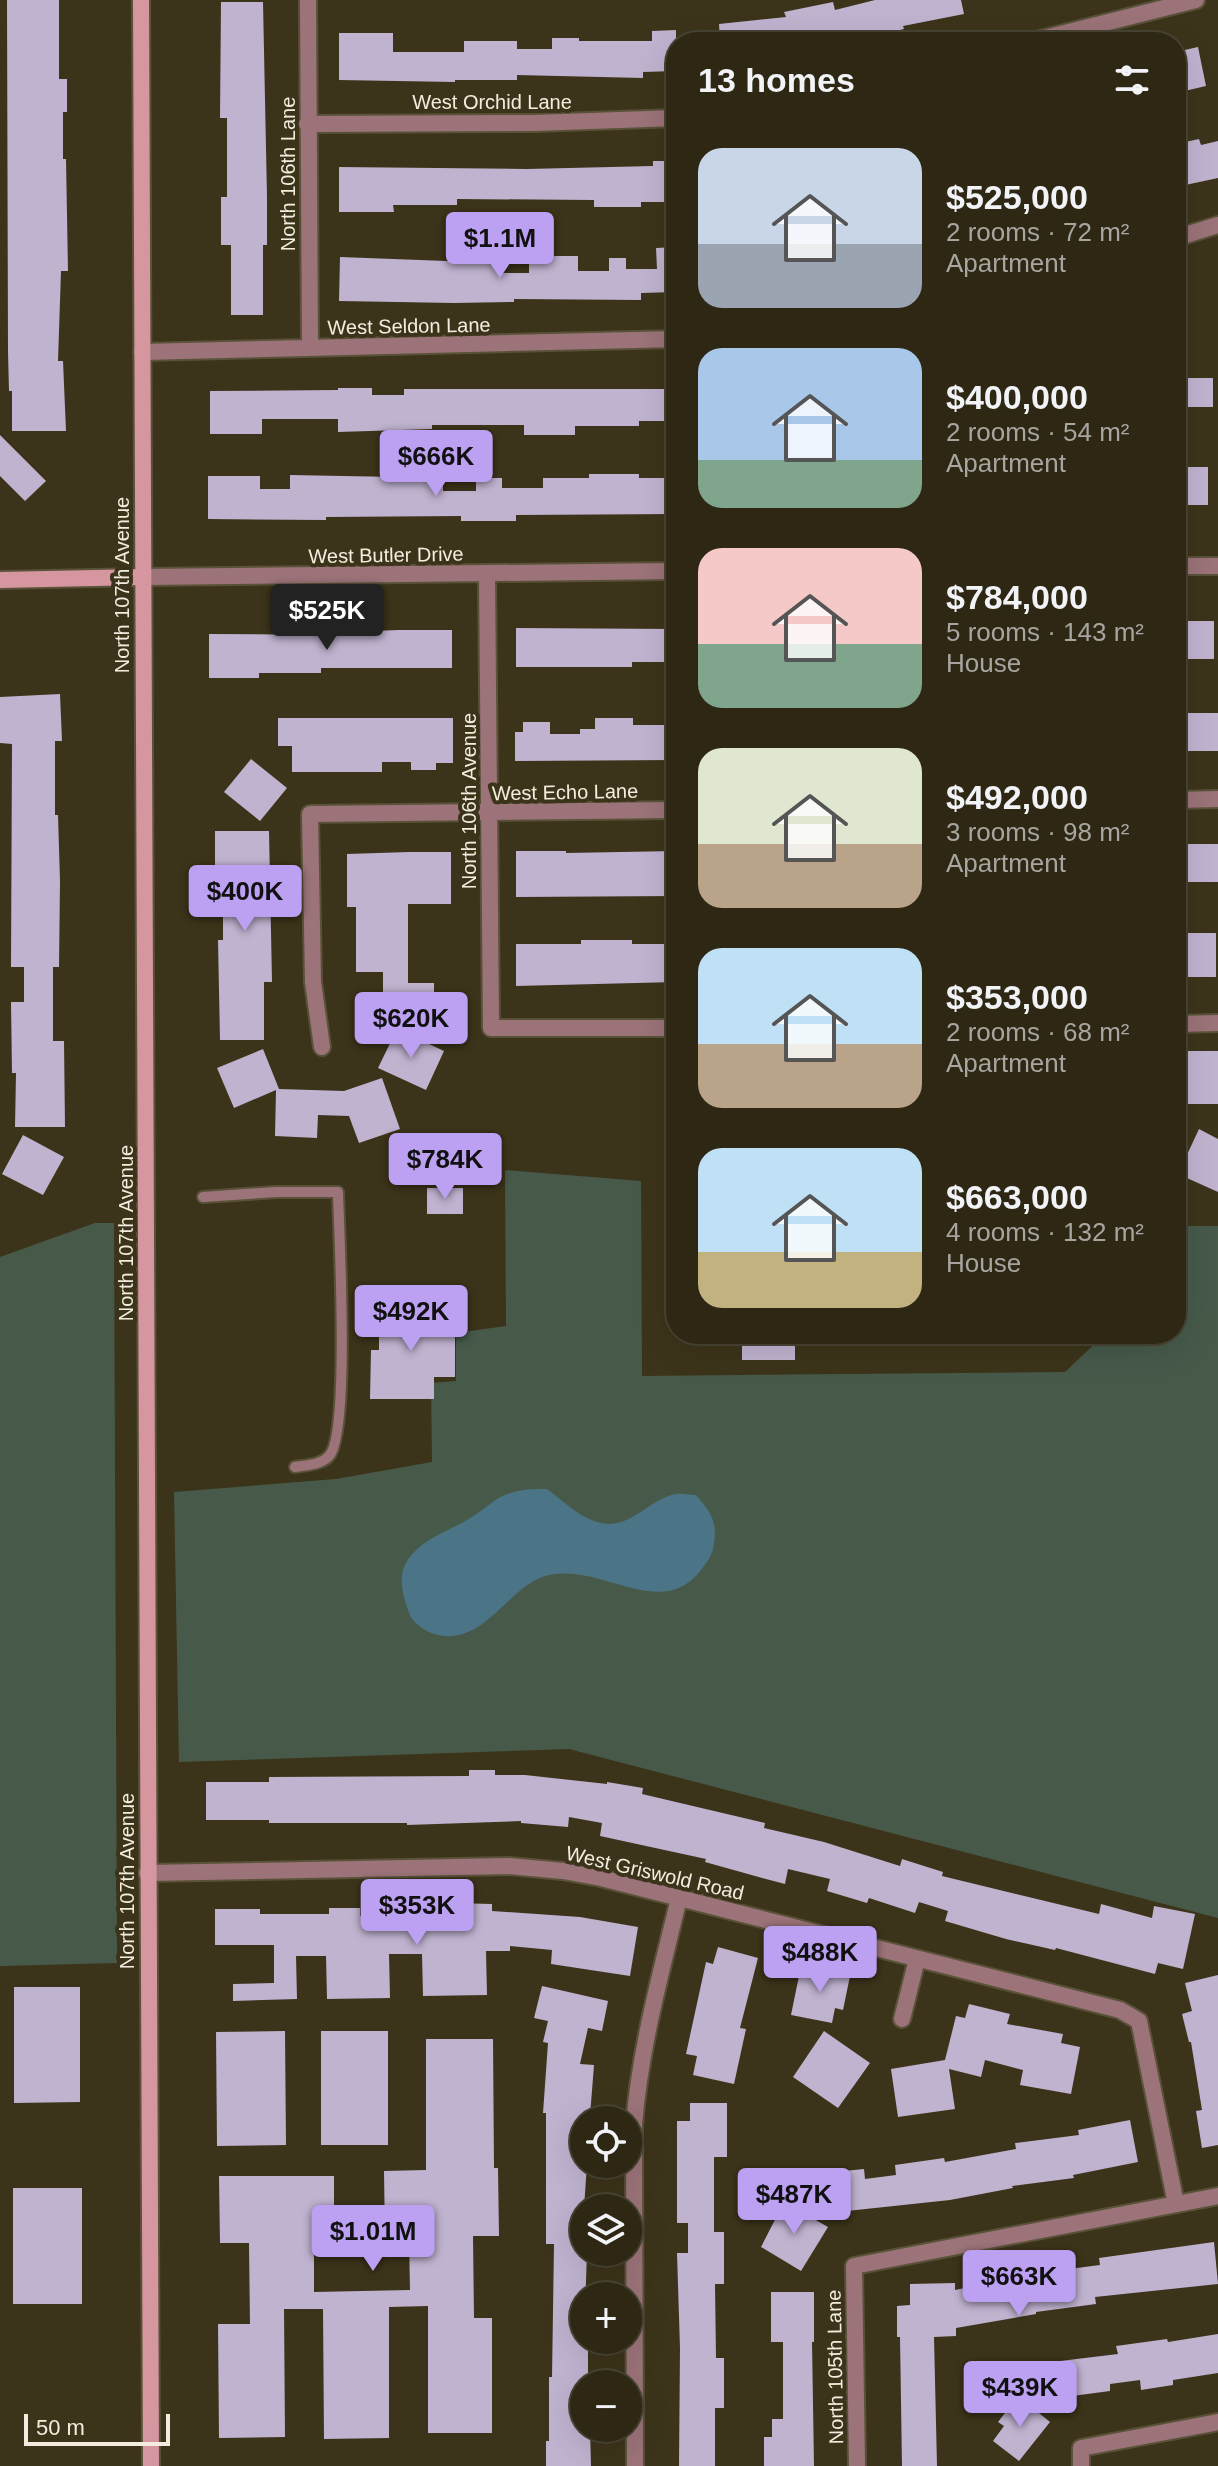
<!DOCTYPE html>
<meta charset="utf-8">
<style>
:root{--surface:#2d2714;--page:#352f1d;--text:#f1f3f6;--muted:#a7a5a0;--line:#484434;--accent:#bca0f2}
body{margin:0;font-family:Helvetica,sans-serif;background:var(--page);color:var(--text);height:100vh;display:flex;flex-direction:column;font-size:30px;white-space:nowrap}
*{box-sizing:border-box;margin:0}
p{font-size:26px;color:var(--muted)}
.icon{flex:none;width:44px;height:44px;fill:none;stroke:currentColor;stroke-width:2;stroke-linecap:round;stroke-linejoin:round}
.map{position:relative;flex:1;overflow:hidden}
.panel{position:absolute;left:666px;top:32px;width:520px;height:1312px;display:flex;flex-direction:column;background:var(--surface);border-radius:32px;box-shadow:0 8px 32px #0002,0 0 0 2px var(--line)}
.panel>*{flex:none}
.controls{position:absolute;left:570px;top:2106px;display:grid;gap:16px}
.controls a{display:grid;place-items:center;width:72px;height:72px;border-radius:50%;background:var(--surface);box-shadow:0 8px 32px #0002,0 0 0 2px var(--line);font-size:40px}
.scale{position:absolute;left:24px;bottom:20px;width:146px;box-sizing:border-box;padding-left:8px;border:4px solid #f2edde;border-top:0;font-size:22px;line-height:28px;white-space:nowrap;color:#f2edde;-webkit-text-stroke:6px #3c341a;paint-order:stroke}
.price{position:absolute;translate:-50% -68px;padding:0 18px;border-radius:8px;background:var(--accent);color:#111;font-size:26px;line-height:52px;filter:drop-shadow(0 2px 4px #0008)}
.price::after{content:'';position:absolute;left:50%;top:48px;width:24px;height:18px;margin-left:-12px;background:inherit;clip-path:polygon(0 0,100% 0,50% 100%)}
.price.selected{background:#222;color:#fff}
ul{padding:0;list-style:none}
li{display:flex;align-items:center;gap:24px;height:200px;padding:0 32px}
li span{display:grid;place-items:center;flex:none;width:224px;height:160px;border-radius:24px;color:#555}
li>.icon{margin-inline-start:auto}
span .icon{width:96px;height:96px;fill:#fffc;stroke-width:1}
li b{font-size:34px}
h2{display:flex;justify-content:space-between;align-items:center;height:96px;padding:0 32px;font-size:34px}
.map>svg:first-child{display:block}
.green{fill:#475a4a}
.water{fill:#4c7487}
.building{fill:#c0b3d0}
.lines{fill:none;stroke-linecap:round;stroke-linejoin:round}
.lane-casing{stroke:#595239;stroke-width:14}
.street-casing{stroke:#595239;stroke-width:20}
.secondary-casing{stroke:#595239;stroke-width:20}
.lane{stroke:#9b7379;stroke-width:10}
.street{stroke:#9b7379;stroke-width:16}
.secondary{stroke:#d5969f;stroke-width:16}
.labels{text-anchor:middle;stroke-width:8;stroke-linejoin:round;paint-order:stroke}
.street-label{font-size:20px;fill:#f2edde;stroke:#3c341a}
</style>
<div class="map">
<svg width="1218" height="2466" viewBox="0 0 1218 2466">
<rect width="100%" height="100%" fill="#3c341a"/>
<path class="green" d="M505 1170 641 1181 642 1376 1065 1372 1105 1334H1176V1226H1218V1918L569 1749 179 1762 174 1492 336 1479 432 1462 431 1383 456 1381V1333L506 1326Z
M95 1223H114L117 1963 0 1966V1257Z"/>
<path class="water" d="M547 1489C561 1499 577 1515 594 1521 629 1534 647 1499 676 1494 682 1493 690 1495 696 1495 713 1515 718 1523 713 1549 711 1558 706 1563 701 1570 660 1624 597 1558 542 1577 508 1590 486 1639 445 1636 430 1635 412 1625 408 1610 403 1596 398 1576 406 1563 421 1537 452 1531 475 1515 485 1509 494 1499 505 1495 519 1489 532 1489 547 1489Z"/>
<path class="building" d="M7 0H59V79H67V112H63V159H66L68 271H61L58 361H63L66 431H12V391H9L8 352Z
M875 0H961L964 14 903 26 904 29 851 42H720L719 24 786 17 784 12 833 2 835 10Z
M221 2H263L267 197V245H263V315H231V245H221V197H227V118H220Z
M676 30V71L643 72V78L517 75V80H455V82L339 80V33H393V52H464V41H517V49H552V38H579V41H652V31Z
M1198 47 1206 86 1176 93V52Z
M1199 139 1201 145 1218 141V178L1176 187V144Z
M653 161H676V202H641V207H594V200L457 199V205H393L394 212H339V167L527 169 653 166Z
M676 247V292L641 293V300L514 299V302L454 303 339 301 340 257 499 263V273H529V256H578V271H609V258H626V269H657L656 248Z
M1176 378H1213V407H1176Z
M338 388H372V395H404V389H676V421H639V426H575V435H524V425H432V429L338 432V419H262V434H210V391L338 390Z
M0 435 46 481 25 501 0 476Z
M1176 467H1208V505H1176Z
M397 474H443V491H476V478H502V488H543V478H589V474H639V478H676V514L516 515V521H461V516L326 517V520L208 519V476H260V489H290V475L397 477Z
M1176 621H1214V659H1176Z
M516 628 676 629V662H632V667H516Z
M400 630H452V668H321V673H259V678H209V634L338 635V632Z
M60 694 62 741H55V815H58L60 881 59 967H53V1041H64L65 1127H15L16 1073H12L11 1002H24V967H11L12 744 0 743V697Z
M1176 713H1218V751H1176Z
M278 718H453V763H436V770H411V762H382V772H292V746H278Z
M595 718H633V725H676V760L515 761V732H523V722H550V734H580V729H595Z
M251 759 287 788 260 821 224 792Z
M215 831H269L272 982H264V1040H220L218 940H223V914H230V875H215Z
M1176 844H1218V882H1176Z
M516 851H566V853L676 851V896L516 897Z
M409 852H451V904H408V983H434V1019H396V1006H383V972H356V907H347V854Z
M1176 933H1216V977H1176Z
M581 940H632V944H676V982L516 986V944H581Z
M397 1029 444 1051 426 1090 378 1068Z
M263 1049 279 1089 344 1091 382 1078 400 1129 359 1143 349 1116 318 1115 317 1138 275 1136 276 1090 234 1108 217 1068Z
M1176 1051H1218V1104H1176Z
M1199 1129 1218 1139V1192L1178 1174Z
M23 1135 64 1157 43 1195 2 1174Z
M427 1188H463V1214H427Z
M379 1305H433V1318H455V1377H434V1399H370L371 1350H379Z
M742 1334H795V1360H742Z
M469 1770H495V1775H525L607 1784V1782L643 1788 642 1794 765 1823 764 1828 824 1842 900 1866 902 1859 943 1872 942 1876 1099 1914 1101 1904 1152 1918 1154 1906 1195 1914 1183 1969 1158 1963 1155 1974 1056 1948 1055 1950 1006 1939 945 1921 948 1911 919 1902 915 1913 869 1898 867 1903 827 1891 830 1879 788 1869 785 1884 766 1879 705 1862 706 1859 600 1836 602 1823 569 1817 568 1827 521 1823V1821L407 1825V1823H269V1820H206V1782H269V1777L469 1776Z
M454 1903 492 1904V1911L580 1917 638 1927 630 1976 551 1964 552 1950 510 1946V1951H486L487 1995 423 1996 422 1954H389L390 1998 327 1999 326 1956H296L297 1999 233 2001V1984L274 1983V1945H215V1909H260V1914H329V1908H360V1916H398V1912H454Z
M718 1947 758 1958 740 2028 746 2029 734 2084 693 2075 697 2056 686 2054 706 1962 713 1964Z
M801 1966 850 1976 843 2010 835 2008 832 2023 791 2015Z
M1218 1975V2145L1202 2148 1196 2111 1202 2110 1191 2042H1189L1182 2014 1192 2011 1185 1983Z
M542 1986 608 2001 602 2031 588 2028 580 2064 594 2065 590 2116 584 2115V2164H587L584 2208V2252H587L584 2340H588V2384H584V2428H590L591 2466H546V2441H549V2377H552L554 2244H546V2113H543L548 2043 543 2042 548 2021 534 2018Z
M14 1987H80V2102L14 2103Z
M969 2004 1010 2014 1007 2024 1063 2034 1061 2043 1080 2047 1071 2094 1020 2085 1023 2070 985 2060 981 2077 949 2069 955 2109 898 2117 891 2069 945 2060 956 2016 965 2018Z
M285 2031 286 2145 217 2146 216 2032Z
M321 2031H388V2145H321Z
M824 2031 870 2063 838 2108 793 2077Z
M426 2039H493L494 2168H498L499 2236H473L474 2318H492V2433H428V2306L389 2307V2438L324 2439 323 2309H284L285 2437 219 2438 218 2324H250L249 2243H220L219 2176H334V2242H314V2292L410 2290 409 2238H385L384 2171 426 2170Z
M690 2103H727V2157H714V2232H724V2284H715L716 2358H724V2408H715V2466H679L680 2348 677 2253H688V2223H677V2121H690Z
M1130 2120 1138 2162 1073 2175 1074 2178 1012 2186 1013 2188 950 2200 828 2213 824 2173 864 2169 865 2179 896 2175 895 2165 944 2158 945 2162 1016 2149 1015 2143 1079 2135 1078 2130Z
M13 2188H82V2304H13Z
M784 2202 828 2227 801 2271 761 2247Z
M1214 2242 1218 2284 1095 2297 1096 2304 1036 2312V2314L956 2328V2336L934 2337 937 2466H902L900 2337H897V2306L910 2305V2284L955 2283V2290L1038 2273 1100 2265 1099 2258Z
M771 2292H814V2342H812L814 2466H764V2437H772V2419H783V2342H771Z
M1218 2334V2373L1173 2380V2385L1141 2390 1140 2380 1110 2384V2391L1057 2398 1052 2362 1118 2354 1116 2346 1167 2339 1168 2342Z
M1018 2396 1050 2422 1019 2461 993 2441 1004 2426 998 2422Z"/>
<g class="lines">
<g class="lane-casing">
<path id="lane" d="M203 1197 276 1192H338C339 1234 350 1434 329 1456 321 1465 306 1465 295 1467"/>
</g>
<g class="street-casing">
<path id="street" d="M308 0 310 348
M1029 42 1196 0
M307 124 534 123 676 118
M1176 238 1218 225
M142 352 676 339
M1176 566H1218
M487 573 491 1028H676
M142 577 676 571
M1176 800 1218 799
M1176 1024 1218 1023
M322 1047 313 982 310 814 676 810
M147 1873 509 1866 563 1871 601 1878 1120 2010 1139 2021 1176 2204
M902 2019 917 1959
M635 2466 634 2125C640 2048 661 1973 679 1898
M857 2466 854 2266 1218 2196
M1081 2466V2448L1218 2422"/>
</g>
<g class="secondary-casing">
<path id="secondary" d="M141 0 151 2466
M0 580 142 577"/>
</g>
<use href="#lane" class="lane"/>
<use href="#street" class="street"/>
<use href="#secondary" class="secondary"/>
</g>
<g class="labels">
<g class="street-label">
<text x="492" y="109">West Orchid Lane</text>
<text transform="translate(288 174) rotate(-90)" y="7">North 106th Lane</text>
<text transform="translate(409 326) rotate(-1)" y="7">West Seldon Lane</text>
<text transform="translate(386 555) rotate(-1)" y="7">West Butler Drive</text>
<text transform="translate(122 585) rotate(-90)" y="7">North 107th Avenue</text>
<text transform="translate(565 792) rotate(-1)" y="7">West Echo Lane</text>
<text transform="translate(469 801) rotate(-90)" y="7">North 106th Avenue</text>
<text transform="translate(126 1233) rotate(-90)" y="7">North 107th Avenue</text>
<text transform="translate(655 1873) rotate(13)" y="7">West Griswold Road</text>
<text transform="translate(127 1881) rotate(-90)" y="7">North 107th Avenue</text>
<text transform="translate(835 2367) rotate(-91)" y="7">North 105th Lane</text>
</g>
</g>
</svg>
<div class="controls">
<a><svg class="icon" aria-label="locate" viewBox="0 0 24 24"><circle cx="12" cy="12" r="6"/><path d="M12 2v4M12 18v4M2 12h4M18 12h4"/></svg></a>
<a><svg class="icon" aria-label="layers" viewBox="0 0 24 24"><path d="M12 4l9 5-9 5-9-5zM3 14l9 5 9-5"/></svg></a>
<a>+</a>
<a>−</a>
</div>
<div class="scale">50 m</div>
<b class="price" style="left:500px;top:280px">$1.1M</b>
<b class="price" style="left:436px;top:498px">$666K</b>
<b class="price selected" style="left:327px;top:652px">$525K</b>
<b class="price" style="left:245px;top:933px">$400K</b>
<b class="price" style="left:411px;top:1060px">$620K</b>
<b class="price" style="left:445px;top:1201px">$784K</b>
<b class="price" style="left:411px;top:1353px">$492K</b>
<b class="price" style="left:417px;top:1947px">$353K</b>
<b class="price" style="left:820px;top:1994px">$488K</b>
<b class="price" style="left:794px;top:2236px">$487K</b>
<b class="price" style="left:373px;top:2273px">$1.01M</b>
<b class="price" style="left:1019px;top:2318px">$663K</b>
<b class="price" style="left:1020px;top:2429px">$439K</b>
<section class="panel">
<h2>13 homes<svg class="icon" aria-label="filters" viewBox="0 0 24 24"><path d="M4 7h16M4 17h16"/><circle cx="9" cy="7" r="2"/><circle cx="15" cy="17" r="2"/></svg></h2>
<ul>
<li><span style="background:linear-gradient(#c9d6e8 60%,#9aa5b1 0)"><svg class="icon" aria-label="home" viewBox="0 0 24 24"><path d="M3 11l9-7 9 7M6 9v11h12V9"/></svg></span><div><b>$525,000</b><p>2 rooms · 72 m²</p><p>Apartment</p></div></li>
<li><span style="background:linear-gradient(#a9c7e8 70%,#7fa58c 0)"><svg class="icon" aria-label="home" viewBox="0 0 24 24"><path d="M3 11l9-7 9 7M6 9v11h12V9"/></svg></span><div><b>$400,000</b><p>2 rooms · 54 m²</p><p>Apartment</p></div></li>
<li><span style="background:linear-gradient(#f6c9c9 60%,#7fa58c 0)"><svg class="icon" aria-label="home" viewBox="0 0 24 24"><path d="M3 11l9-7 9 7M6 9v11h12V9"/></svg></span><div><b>$784,000</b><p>5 rooms · 143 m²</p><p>House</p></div></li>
<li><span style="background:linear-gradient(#dfe7d0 60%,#b9a48a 0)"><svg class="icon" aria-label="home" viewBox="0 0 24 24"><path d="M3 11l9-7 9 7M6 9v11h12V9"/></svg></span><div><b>$492,000</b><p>3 rooms · 98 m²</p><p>Apartment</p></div></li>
<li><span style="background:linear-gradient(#bfe0f5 60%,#b9a48a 0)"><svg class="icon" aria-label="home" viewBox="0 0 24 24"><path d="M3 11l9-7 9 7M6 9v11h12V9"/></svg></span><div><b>$353,000</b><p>2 rooms · 68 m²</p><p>Apartment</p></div></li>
<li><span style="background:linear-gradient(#bfe0f5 65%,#c2b280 0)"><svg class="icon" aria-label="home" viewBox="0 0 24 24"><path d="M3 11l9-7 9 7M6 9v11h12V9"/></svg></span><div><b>$663,000</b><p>4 rooms · 132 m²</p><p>House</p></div></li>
</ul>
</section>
</div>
